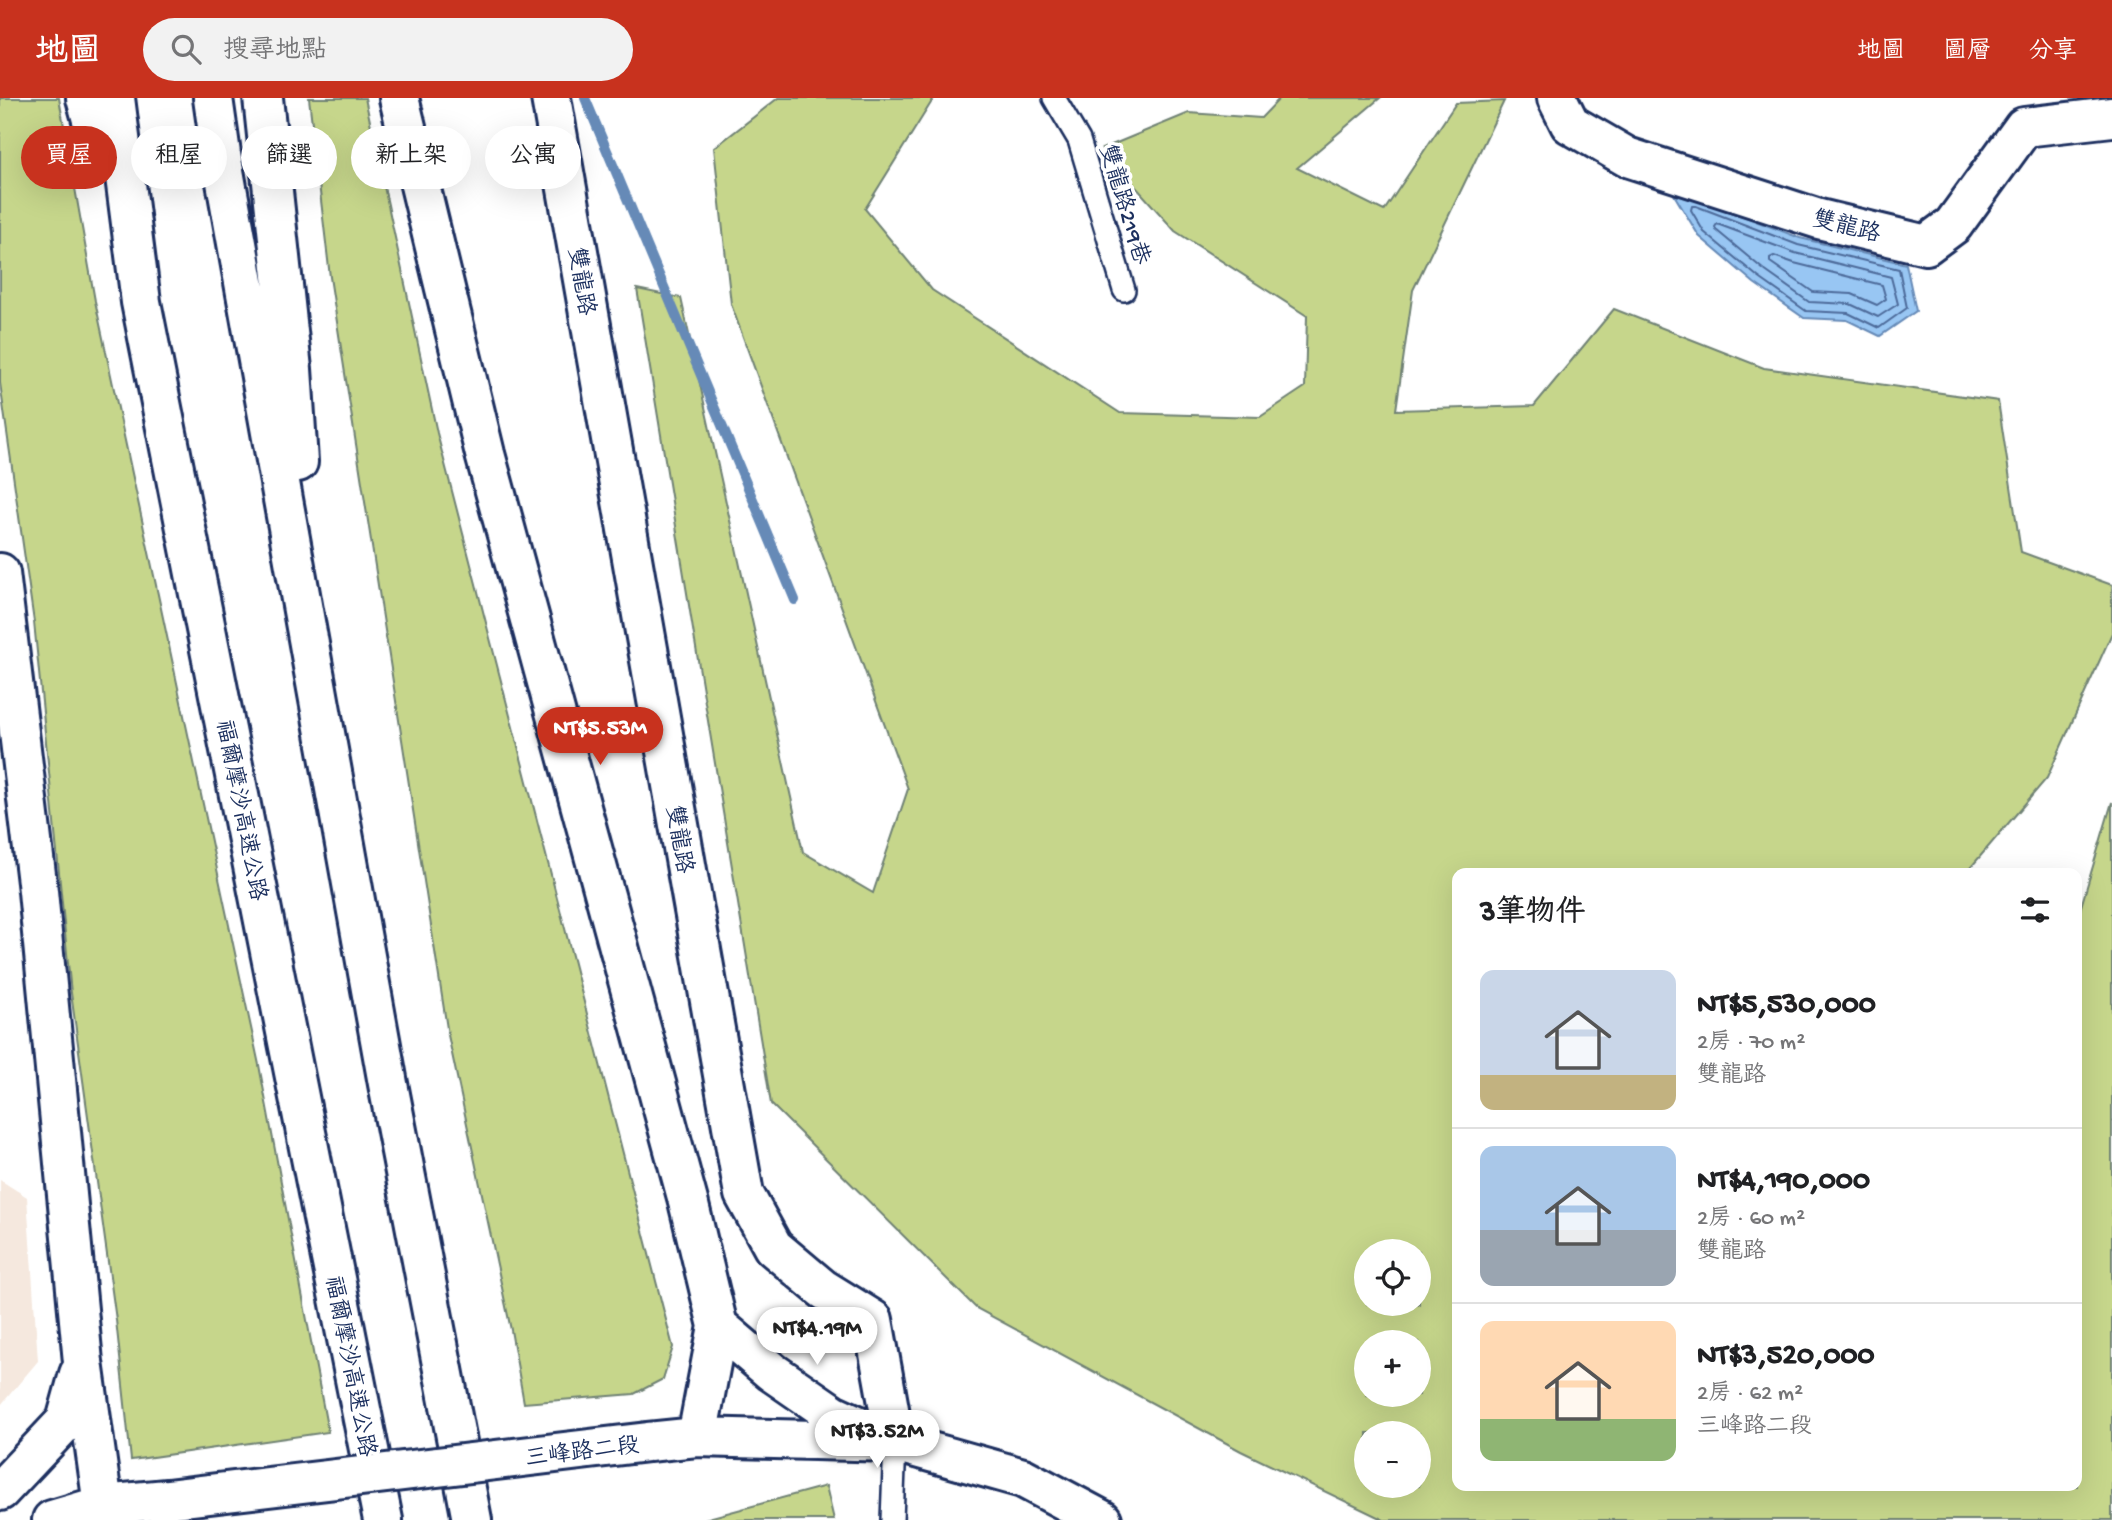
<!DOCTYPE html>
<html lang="zh-TW">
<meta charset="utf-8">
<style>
:root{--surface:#fff;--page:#f2f2f2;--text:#202124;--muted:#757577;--line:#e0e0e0;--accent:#c8321e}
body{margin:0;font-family:"Gochi Hand","LXGW WenKai TC",sans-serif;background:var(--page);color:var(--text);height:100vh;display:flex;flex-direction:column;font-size:26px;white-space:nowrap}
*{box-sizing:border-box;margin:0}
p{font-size:23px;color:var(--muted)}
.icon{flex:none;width:38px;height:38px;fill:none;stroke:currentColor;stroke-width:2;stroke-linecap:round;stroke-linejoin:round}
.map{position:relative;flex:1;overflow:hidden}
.sheet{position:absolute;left:1452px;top:770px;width:630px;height:623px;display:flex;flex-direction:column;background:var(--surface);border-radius:14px;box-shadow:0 7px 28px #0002}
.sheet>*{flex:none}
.guide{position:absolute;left:21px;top:28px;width:665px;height:63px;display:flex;gap:14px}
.tools{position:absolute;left:1354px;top:1141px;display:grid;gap:14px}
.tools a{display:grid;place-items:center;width:77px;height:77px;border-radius:50%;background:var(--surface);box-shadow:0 7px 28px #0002;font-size:35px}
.price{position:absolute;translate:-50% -60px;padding:0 16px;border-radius:24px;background:#fff;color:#222;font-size:23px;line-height:46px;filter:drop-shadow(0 2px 4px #0008)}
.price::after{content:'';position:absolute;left:50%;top:42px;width:21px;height:16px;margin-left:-10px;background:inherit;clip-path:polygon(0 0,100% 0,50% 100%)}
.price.selected{background:var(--accent);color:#fff}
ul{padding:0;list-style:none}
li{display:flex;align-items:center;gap:21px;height:175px;padding:0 28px}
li+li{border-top:2px solid var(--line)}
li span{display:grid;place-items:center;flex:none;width:196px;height:140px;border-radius:14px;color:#555}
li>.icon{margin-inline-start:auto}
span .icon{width:84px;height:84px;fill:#fffc;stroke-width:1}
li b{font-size:30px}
h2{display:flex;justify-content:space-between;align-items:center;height:84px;padding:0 28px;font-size:30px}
.chip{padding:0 24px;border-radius:32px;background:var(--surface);box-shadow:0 7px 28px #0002;font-size:24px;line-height:63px}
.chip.selected{background:var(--accent);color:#fff}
header{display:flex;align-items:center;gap:42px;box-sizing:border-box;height:98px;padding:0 35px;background:var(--accent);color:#fff}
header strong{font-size:33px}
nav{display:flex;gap:38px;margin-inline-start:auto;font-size:24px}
.search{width:490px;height:63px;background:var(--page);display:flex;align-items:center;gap:18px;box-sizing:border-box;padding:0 24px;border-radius:38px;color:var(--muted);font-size:26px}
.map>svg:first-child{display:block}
.built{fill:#f5e8de}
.green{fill:#c6d68b;stroke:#708274;stroke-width:2;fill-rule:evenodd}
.water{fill:#98c6f3;stroke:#668ab7;stroke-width:2}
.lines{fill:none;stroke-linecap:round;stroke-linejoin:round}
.shore{stroke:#4d6b9a;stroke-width:2}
.stream{stroke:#668ab7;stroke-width:10}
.lane-casing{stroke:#1b2f5e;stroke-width:26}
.street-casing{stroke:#1b2f5e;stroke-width:44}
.secondary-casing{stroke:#1b2f5e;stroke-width:44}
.highway-casing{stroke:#1b2f5e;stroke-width:44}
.lane{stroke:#fff;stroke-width:21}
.street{stroke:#fff;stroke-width:38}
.secondary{stroke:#fff;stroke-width:38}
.highway{stroke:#fff;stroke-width:38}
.secondary-bridge-casing{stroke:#1b2f5e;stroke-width:44;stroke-linecap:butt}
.secondary-bridge{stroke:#fff;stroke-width:38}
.labels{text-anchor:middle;stroke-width:7;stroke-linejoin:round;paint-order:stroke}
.street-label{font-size:23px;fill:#1b2f5e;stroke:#fff}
</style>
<header>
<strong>地圖</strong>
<div class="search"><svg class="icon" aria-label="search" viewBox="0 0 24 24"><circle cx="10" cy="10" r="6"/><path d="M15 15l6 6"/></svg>搜尋地點</div>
<nav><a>地圖</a><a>圖層</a><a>分享</a></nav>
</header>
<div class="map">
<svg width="2112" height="1422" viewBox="0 0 2112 1422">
<rect width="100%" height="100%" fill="#fff"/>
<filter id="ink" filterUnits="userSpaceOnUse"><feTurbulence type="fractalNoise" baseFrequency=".0143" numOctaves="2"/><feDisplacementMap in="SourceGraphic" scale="14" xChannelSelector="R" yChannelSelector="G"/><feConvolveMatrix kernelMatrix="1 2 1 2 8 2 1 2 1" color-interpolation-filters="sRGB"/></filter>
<g filter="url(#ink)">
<path class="built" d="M0 1082 27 1099 38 1263 0 1308Z"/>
<path class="green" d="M0 0H59L95 203 259 967 328 1334 131 1362 116 1222 71 895 34 524 0 285Z
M309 0H365L437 335 673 1249 663 1281 634 1296 524 1305 511 1232 448 937 330 179Z
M778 0H934L865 111 932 192 1120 315 1260 319 1305 289 1307 218 1175 133 1102 51 1189 15 1261 20 1280 0H1380L1297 70 1384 113 1456 5 1504 3 1413 192 1396 312 1534 308 1614 211 1764 270 1998 303 2021 454 2112 487V535L2047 680 1966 775H1458V1388H2077V813L2080 812 2112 704V1422H1384L1241 1353 976 1210 771 1006 637 191 681 200 803 754 873 795 908 691 731 206 714 50ZM1419 1153V1206H1367V1153ZM1367 1244H1419V1297H1367ZM1367 1335H1419V1388H1367Z
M826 1388 834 1422H701Z"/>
<path class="water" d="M1670 90 1800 140 1906 166 1916 213 1880 238 1847 222 1804 220 1754 185 1699 138Z"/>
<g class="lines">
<path class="shore" d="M1692 108H1696L1798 147 1899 171 1907 210 1879 230 1848 215 1806 213 1758 179 1704 134 1691 112Z
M1717 126 1795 155 1891 179 1898 206 1878 219 1850 206 1809 204 1764 172 1716 132 1715 129Z
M1774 158 1794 165 1882 187 1886 201 1877 207 1852 196 1813 194 1770 164V160Z"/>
<path class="stream" d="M585 0 795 502"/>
<g class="lane-casing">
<path id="lane" d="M1054 0 1079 42 1124 192
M892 1422 895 1344"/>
</g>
<g class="street-casing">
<path id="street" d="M551 0 744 1096 773 1149 823 1191 873 1222 895 1344
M1557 0 1570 26 1627 59 1819 121 1926 147 1953 127 2024 29 2112 19"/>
</g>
<g class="secondary-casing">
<path id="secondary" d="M399 0 485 356 688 1103 718 1228 697 1339
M0 475 38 793 83 1264 103 1407
M718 1228 772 1274 833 1316 877 1336
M648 1344 697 1339 895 1344 1023 1380 1102 1422
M0 1393 66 1323 79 1276
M52 1422 103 1407 167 1401"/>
</g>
<g class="highway-casing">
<path id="highway" d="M86 0 103 62
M115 0 141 204 383 1422
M213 0 221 56 388 986 472 1422
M263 0 292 271 298 364"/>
</g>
<use href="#lane" class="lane"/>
<use href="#street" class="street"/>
<use href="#secondary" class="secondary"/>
<use href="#highway" class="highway"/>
<g class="secondary-bridge-casing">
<path id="secondary-bridge" d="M167 1401 648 1344"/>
</g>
<use href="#secondary-bridge" class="secondary-bridge"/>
</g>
</g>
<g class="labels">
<g class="street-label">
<text transform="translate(1126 106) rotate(73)" y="8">雙龍路219巷</text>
<text transform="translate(1847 127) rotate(14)" y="8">雙龍路</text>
<text transform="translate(583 183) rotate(80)" y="8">雙龍路</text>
<text transform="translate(243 712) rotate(79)" y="8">福爾摩沙高速公路</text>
<text transform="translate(681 741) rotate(80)" y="8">雙龍路</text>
<text transform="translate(352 1268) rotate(79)" y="8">福爾摩沙高速公路</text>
<text transform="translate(582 1352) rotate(-7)" y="8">三峰路二段</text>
</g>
</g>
</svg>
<div class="tools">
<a><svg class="icon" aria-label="locate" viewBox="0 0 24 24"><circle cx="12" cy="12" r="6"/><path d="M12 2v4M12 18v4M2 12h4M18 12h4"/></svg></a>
<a>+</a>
<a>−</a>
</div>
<b class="price selected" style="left:600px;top:669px">NT$5.53M</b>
<b class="price" style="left:817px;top:1269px">NT$4.19M</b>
<b class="price" style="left:877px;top:1372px">NT$3.52M</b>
<div class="guide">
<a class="chip selected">買屋</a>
<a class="chip">租屋</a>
<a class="chip">篩選</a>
<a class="chip">新上架</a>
<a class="chip">公寓</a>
</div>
<section class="sheet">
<h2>3筆物件<svg class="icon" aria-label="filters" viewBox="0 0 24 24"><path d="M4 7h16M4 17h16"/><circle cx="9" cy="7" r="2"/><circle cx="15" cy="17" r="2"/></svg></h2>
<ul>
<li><span style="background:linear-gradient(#c9d6e8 75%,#c2b280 0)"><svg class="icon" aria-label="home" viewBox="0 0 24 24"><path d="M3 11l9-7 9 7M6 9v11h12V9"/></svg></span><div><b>NT$5,530,000</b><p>2房 · 70 m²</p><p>雙龍路</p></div></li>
<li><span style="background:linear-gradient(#a9c7e8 60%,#9aa5b1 0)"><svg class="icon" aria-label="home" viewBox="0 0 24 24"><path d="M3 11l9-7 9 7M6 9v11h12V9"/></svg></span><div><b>NT$4,190,000</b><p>2房 · 60 m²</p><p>雙龍路</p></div></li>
<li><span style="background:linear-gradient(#ffd9b3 70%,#8fb573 0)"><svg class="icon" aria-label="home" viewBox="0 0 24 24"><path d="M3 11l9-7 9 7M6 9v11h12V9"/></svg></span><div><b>NT$3,520,000</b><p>2房 · 62 m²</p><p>三峰路二段</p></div></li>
</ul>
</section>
</div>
